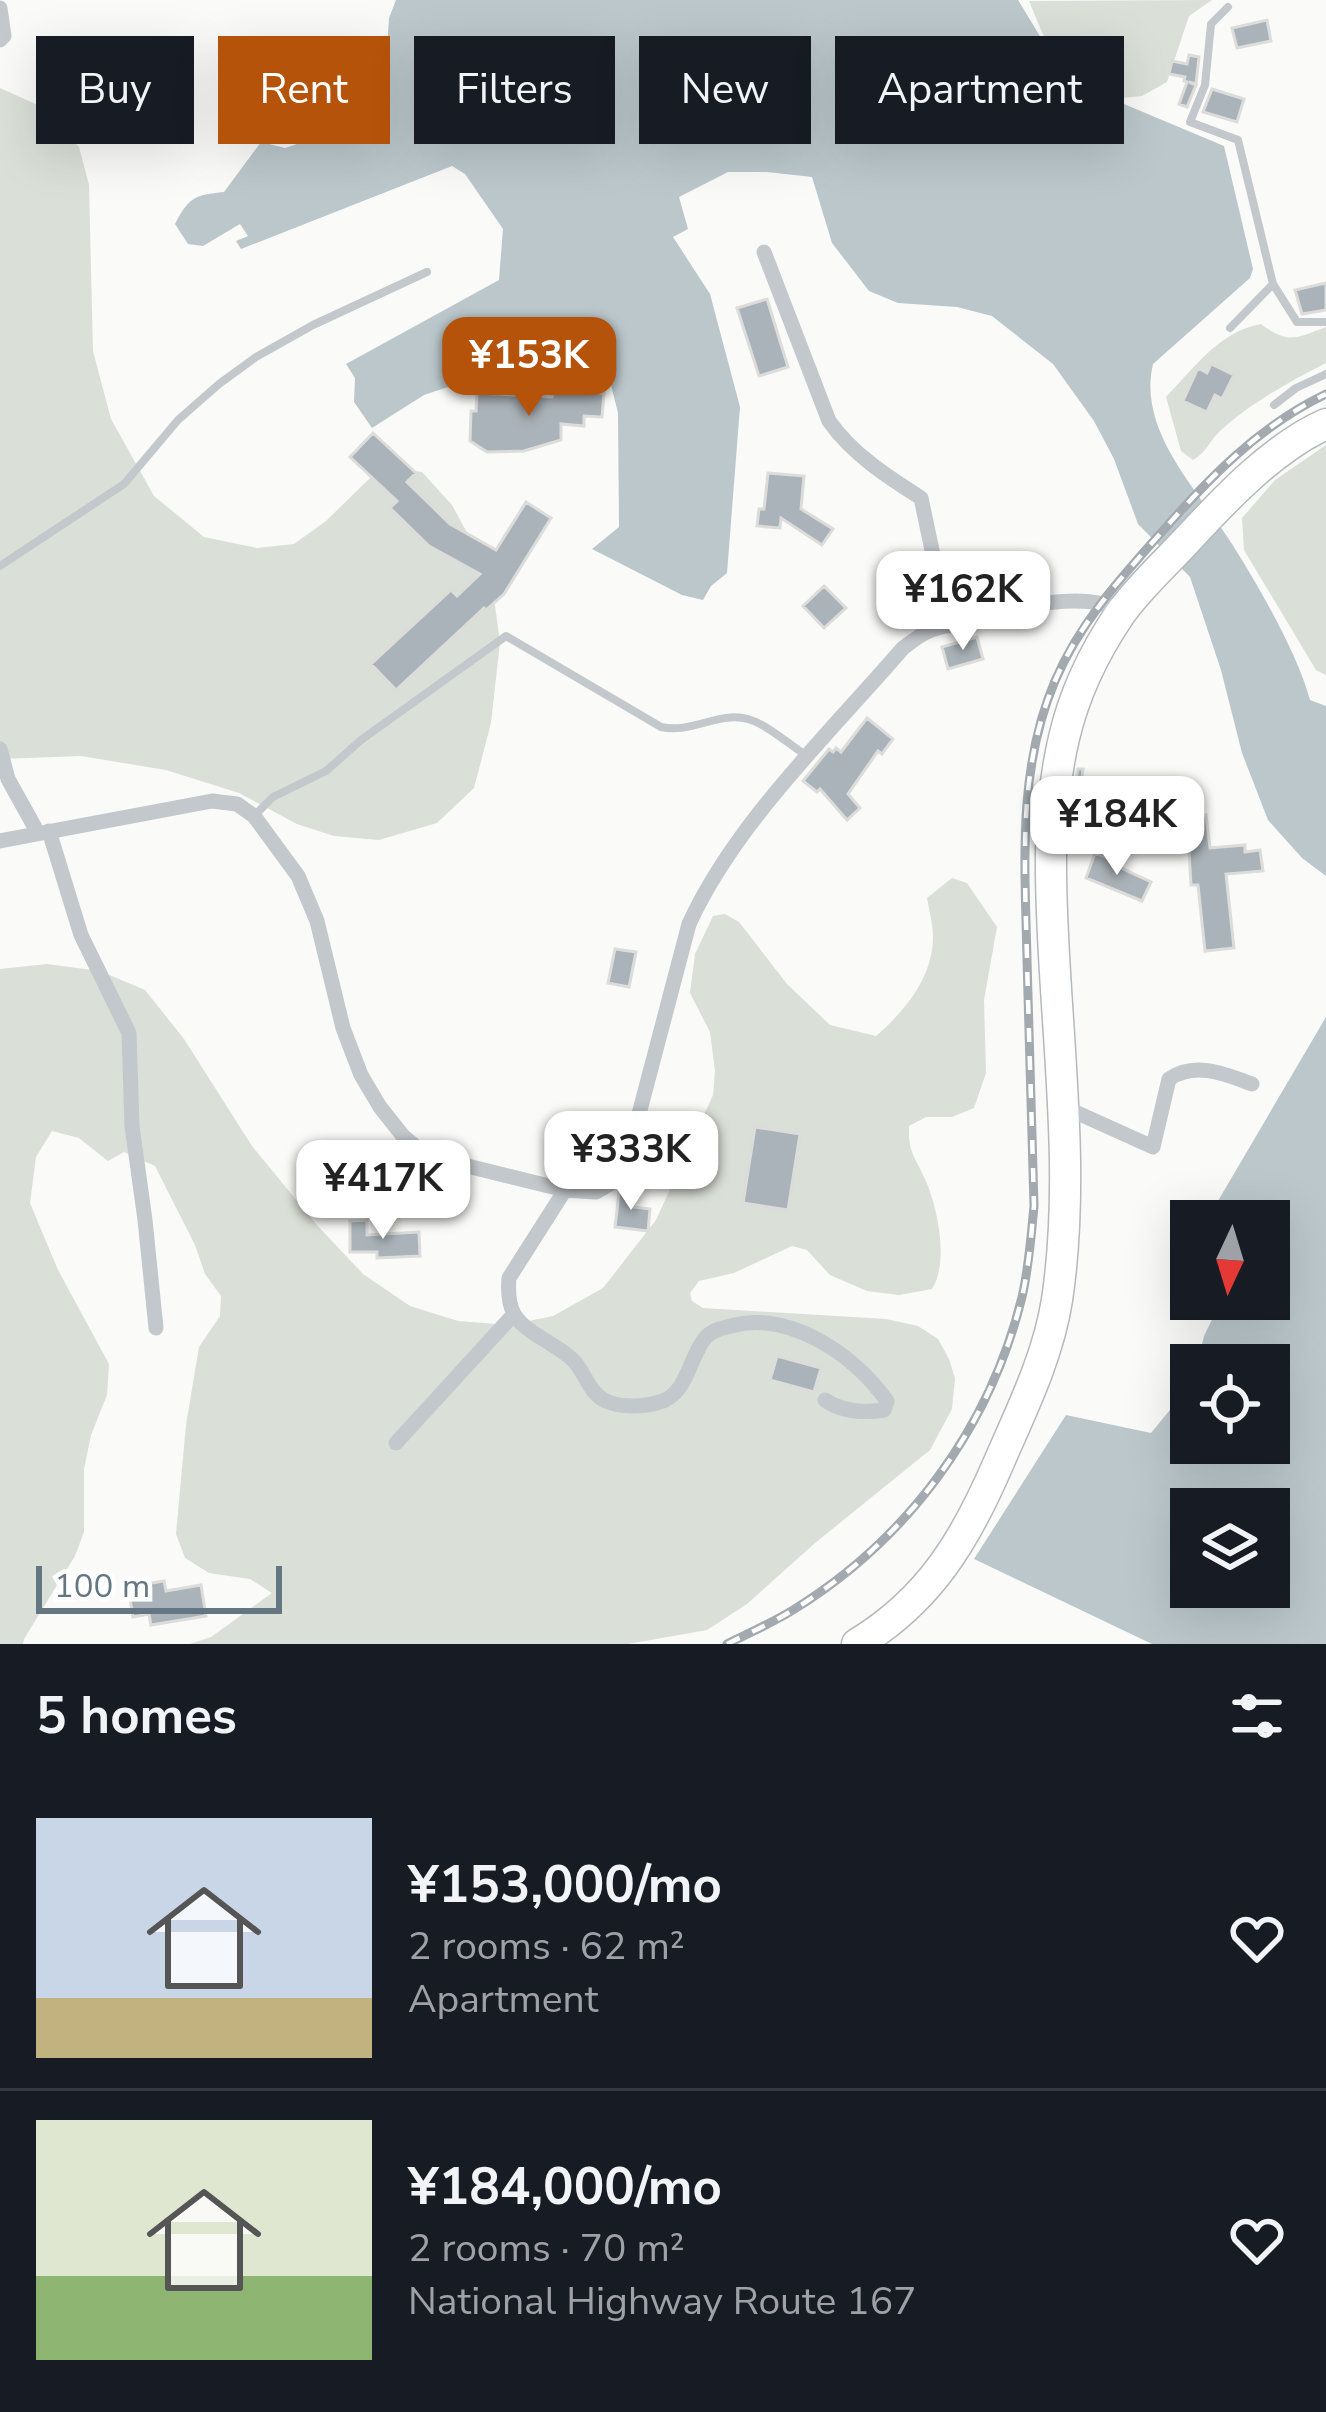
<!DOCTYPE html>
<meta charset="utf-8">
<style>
:root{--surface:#171b24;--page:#242831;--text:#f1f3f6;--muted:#9ea1a6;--line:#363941;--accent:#b45309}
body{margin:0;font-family:"Nunito Sans",sans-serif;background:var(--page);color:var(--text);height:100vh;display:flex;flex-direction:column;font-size:45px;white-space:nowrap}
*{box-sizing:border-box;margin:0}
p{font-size:39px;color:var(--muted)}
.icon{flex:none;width:66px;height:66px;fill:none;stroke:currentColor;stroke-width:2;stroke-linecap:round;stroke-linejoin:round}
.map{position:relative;height:1644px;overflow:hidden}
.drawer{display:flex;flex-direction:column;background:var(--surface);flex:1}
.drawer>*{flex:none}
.hud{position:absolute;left:36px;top:36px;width:1254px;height:108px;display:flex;gap:24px}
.needle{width:78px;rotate:184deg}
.controls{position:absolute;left:1170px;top:1200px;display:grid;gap:24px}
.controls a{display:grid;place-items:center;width:120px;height:120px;border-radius:0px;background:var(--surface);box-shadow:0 12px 48px #0002;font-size:60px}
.scale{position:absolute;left:36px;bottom:30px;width:246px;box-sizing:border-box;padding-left:12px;border:6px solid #657683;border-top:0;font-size:33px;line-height:42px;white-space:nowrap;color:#657683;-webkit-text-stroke:9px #fff;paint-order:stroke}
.price{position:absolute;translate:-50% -102px;padding:0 27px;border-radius:24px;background:#fff;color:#222;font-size:39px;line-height:78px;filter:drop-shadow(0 3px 6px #0008)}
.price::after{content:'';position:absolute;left:50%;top:72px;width:36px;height:27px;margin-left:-18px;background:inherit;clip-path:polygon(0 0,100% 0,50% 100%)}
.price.active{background:var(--accent);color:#fff}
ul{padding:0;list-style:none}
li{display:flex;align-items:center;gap:36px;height:300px;padding:0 36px}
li+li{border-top:3px solid var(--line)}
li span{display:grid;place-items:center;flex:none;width:336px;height:240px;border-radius:0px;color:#555}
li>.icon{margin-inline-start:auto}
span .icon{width:144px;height:144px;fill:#fffc;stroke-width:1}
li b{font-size:51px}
h2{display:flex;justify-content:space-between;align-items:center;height:144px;padding:0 36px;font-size:51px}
.chip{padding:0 42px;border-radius:0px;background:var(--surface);box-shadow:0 12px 48px #0002;font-size:42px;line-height:108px}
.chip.active{background:var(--accent);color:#fff}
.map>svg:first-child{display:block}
.green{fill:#dadfd7}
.water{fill:#bbc7cb;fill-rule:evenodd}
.building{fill:#aab3b9;stroke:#dcdcda;stroke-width:3}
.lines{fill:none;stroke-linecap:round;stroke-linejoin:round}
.highway-casing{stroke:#b4b9bd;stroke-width:33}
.lane{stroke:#c3c8cc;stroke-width:8}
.street{stroke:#c3c8cc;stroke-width:15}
.highway{stroke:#fff;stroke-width:30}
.rail-casing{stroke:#a2aab0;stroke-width:9}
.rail{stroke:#fff;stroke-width:4.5;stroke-dasharray:14;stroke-linecap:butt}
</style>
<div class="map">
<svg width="1326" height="1644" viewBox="0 0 1326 1644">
<rect width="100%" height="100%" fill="#fafaf8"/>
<path class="green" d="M1212 0 1189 16 1167 82 1142 96 1112 99 1052 56 1029 1Z
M0 88 40 106 79 147 89 185 93 351 111 419 154 496 204 537 257 548 294 544 326 521 370 478 397 468 422 472 452 505 491 577 500 642 491 723 474 788 437 823 379 840 334 836 297 824 239 793 166 770 81 756 0 759Z
M1261 324C1289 345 1296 338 1326 327V363C1289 382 1250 403 1219 432 1208 443 1207 452 1193 460L1181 451 1166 397C1194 368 1220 331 1261 324Z
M1326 445V675L1316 670 1244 550 1242 518 1275 480Z
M952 878 967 883 997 927 984 1000 986 1073 974 1108 952 1117H926L909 1126C908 1153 915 1156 925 1179 938 1208 949 1262 932 1289L899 1295 867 1291 830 1275 807 1250 792 1246 734 1273 699 1281 690 1293 692 1301 703 1308 886 1319 918 1326 938 1339 949 1359 955 1378 952 1409 930 1450 815 1543 747 1604 707 1630 628 1644H190L211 1637 272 1593 250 1579 209 1573 185 1558 176 1534 186 1425 199 1347 220 1316 221 1296 205 1274 195 1245 155 1166 124 1152 108 1161 79 1138 52 1131 36 1157 30 1203 58 1270 109 1364 107 1395 91 1435 84 1469V1532L75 1556 24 1639 23 1644H0V969L47 964 100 971 145 990 184 1039 252 1146 316 1224 363 1274 410 1306 458 1321 509 1325 553 1316 603 1288 656 1220 713 1095 715 1071 710 1032 690 993 695 954 713 916 725 914 739 922 787 984 830 1025 876 1036C905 1011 933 977 933 937 933 924 929 910 927 898Z"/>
<path class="water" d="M396 0H1018L1052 56 1112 99 1224 146 1253 269 1250 278 1153 364C1137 431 1198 490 1232 544 1259 587 1297 652 1310 700L1326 706V876L1302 858 1268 820 1242 753 1221 670 1190 577 1138 524 1114 459 1094 421 1053 364 992 316 957 307 898 303 869 291 832 243 812 177 767 172H728L679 197 688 229 673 237 710 294 740 407 727 573 711 586 703 600 682 595 592 549 619 527 618 413 608 373 551 383 480 386 466 381 424 395 372 428 354 402 355 378 346 364 499 280 503 229 465 174 452 166 241 249 236 241 248 236 240 224 203 246 188 244 175 224C189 197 195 195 224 192L261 142 285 148 309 140 363 80 386 63 389 18Z
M1326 1017V1644H1152L974 1559 1066 1415 1151 1433 1178 1400 1191 1379V1443H1269V1365H1197L1204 1336 1222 1299H1269V1221H1214L1215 1206ZM1191 1509H1269V1587H1191Z"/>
<path class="building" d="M1267 20 1271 41 1237 48 1232 28Z
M1189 55 1199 57 1196 84 1189 82 1196 85 1187 107 1179 104 1187 82 1184 81 1185 77 1169 74 1172 61 1187 64Z
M1212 89 1244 99 1237 122 1203 112Z
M1326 283V310L1302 314 1295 290Z
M767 299 788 367 759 376 737 308Z
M1211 364 1234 375 1222 399 1215 395 1207 412 1183 401 1198 368 1207 373Z
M553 392 604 393 602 417 584 416V426L561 424V440L524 451 487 452 470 441 471 411H476L477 393 552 397Z
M373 433 416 473 407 482 450 524 496 550 526 502 551 518 504 594 486 610 484 608 396 690 371 664 451 590 457 596 480 574 429 546 390 508 397 501 350 457Z
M768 473 804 476 801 509 833 529 822 545 781 518 780 528 757 526 759 509H764Z
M824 586 846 608 824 628 803 606Z
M977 637 983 659 948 669 942 647Z
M867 718 893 739 882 754 878 751 848 794 860 808 847 820 820 789 817 792 803 781 829 749 833 752 836 748 841 752Z
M1078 769H1083L1081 785 1111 791 1104 822 1079 817 1082 802 1073 801Z
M1206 815 1210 848 1245 845V852L1260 850 1263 871 1226 874 1234 948 1205 951 1198 885H1191L1187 817Z
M1095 853 1119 862 1117 866 1151 882 1142 901 1086 878Z
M615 949 636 952 629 987 608 983Z
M755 1127 800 1134 788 1210 743 1203Z
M623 1190 635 1191 633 1207 650 1209 648 1231 615 1227 619 1192Z
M367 1220V1235L419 1232 420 1256 377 1258V1252H350V1221Z
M777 1356 821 1368 814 1392 770 1380Z
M164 1581 166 1591 201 1585 206 1616 151 1625 149 1614 133 1617 128 1587Z"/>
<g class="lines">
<g class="highway-casing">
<path id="highway" d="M857 1644C930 1600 966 1539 999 1462 1022 1409 1048 1357 1057 1300 1074 1187 1060 1068 1054 955 1050 881 1047 810 1064 738 1074 694 1095 651 1120 614 1139 587 1165 564 1187 540 1225 499 1274 447 1326 424"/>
</g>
<path class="lane" d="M1228 7 1211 24 1205 85 1190 122 1238 140 1273 284 1297 322H1326
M1230 328 1273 284
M1274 405 1296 388 1326 374
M0 566 124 484 178 420 219 384 256 357 313 325 427 272
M254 816 273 797 326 771 361 740 506 636 661 727C692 734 718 711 748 719 768 725 790 745 807 756"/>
<path class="street" d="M0 8 4 36 0 40
M764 252 829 421C852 454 888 477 921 498L948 626
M0 749 8 779 38 833
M49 831 81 935 129 1033 132 1126 145 1220 156 1328
M0 841 212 801 237 804 254 816 298 876 317 921 343 1028 361 1075 380 1107 403 1136 419 1149 439 1159 565 1190 596 1192 615 1181 624 1171 689 924C736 822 829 734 903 648 910 643 918 636 927 632 937 627 952 625 963 621 1003 611 1085 587 1121 612
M1062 1106 1153 1147 1169 1079C1195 1061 1225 1074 1252 1084
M565 1190 509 1278C508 1290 508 1303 514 1314 525 1333 555 1343 572 1359 585 1371 589 1394 606 1401 621 1408 644 1407 660 1402 688 1394 689 1356 706 1337 713 1330 722 1328 731 1326 790 1310 854 1355 887 1401L884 1410C864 1413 842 1412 825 1400
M396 1443 514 1314"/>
<use href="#highway" class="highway"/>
<g class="rail-casing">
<path id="rail" d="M727 1644C749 1633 772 1623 793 1610 907 1540 990 1428 1022 1297 1029 1267 1031 1236 1034 1206 1032 1124 1029 1042 1027 960 1025 865 1017 770 1055 681 1079 624 1119 580 1160 534 1208 479 1259 426 1326 394"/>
</g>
<use href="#rail" class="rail"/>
</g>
</svg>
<div class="controls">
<a><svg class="needle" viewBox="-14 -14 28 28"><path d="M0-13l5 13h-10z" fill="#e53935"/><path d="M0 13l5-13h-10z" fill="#9ea1a6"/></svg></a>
<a><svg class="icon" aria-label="locate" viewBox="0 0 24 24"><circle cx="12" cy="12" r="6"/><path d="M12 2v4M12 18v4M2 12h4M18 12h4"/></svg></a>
<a><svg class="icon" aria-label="layers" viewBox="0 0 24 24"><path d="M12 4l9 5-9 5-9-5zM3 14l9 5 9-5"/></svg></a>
</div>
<div class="scale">100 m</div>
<b class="price active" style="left:529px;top:419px">¥153K</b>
<b class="price" style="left:963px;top:653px">¥162K</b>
<b class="price" style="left:1117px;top:878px">¥184K</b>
<b class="price" style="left:631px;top:1213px">¥333K</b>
<b class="price" style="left:383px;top:1242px">¥417K</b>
<div class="hud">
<a class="chip">Buy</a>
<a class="chip active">Rent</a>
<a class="chip">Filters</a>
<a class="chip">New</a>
<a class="chip">Apartment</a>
</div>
</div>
<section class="drawer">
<h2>5 homes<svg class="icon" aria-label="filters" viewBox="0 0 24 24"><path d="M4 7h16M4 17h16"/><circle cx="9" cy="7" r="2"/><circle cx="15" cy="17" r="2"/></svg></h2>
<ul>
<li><span style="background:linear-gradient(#c9d6e8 75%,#c2b280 0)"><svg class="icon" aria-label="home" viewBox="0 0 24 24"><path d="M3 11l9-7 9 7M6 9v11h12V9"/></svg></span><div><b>¥153,000/mo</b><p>2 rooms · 62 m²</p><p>Apartment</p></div><svg class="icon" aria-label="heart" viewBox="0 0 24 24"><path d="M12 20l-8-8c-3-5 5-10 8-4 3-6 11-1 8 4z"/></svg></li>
<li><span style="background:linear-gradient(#dfe7d0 65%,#8fb573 0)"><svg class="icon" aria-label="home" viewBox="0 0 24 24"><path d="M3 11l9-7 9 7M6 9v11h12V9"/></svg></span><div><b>¥184,000/mo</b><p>2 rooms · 70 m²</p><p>National Highway Route 167</p></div><svg class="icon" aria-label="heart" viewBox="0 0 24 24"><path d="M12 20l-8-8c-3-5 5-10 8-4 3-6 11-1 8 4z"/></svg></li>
</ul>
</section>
